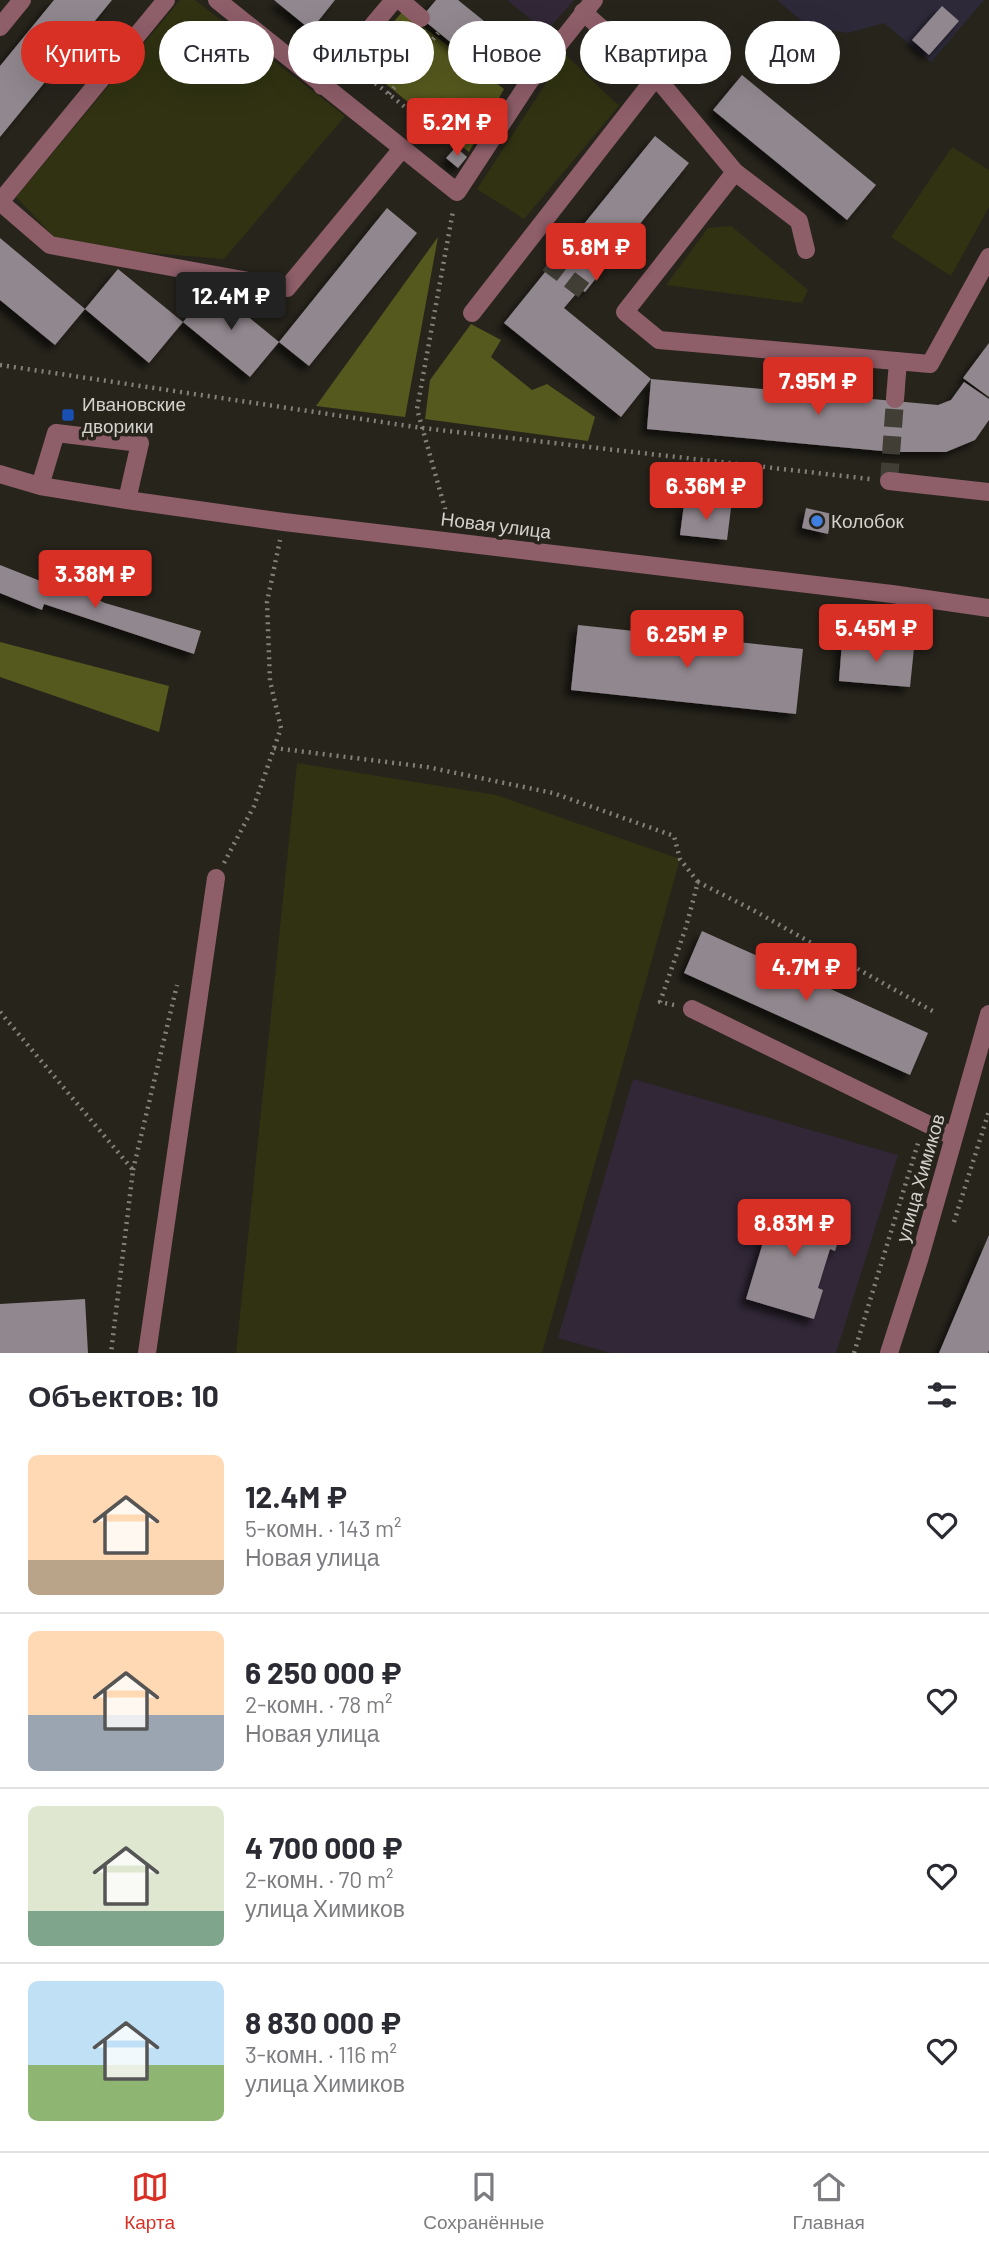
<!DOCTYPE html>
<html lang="ru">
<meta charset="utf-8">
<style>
:root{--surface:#fff;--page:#f2f2f3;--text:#2b2b33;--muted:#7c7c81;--line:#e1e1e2;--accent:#d93025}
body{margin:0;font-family:Barlow,sans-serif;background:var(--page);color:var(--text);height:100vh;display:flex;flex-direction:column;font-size:26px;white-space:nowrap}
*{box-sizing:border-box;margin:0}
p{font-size:23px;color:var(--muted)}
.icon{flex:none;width:38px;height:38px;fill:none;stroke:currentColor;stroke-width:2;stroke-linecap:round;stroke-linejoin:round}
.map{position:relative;height:1353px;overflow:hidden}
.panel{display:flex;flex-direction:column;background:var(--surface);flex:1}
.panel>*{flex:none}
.hud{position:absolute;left:21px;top:21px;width:948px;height:63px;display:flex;gap:14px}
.price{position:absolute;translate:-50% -60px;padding:0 16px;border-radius:7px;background:var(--accent);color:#fff;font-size:23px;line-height:46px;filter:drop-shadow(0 2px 4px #0008)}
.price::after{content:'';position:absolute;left:50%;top:42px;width:21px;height:16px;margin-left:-10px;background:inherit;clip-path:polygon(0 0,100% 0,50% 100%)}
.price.selected{background:#222;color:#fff}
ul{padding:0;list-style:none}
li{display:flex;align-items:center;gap:21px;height:175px;padding:0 28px}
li+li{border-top:2px solid var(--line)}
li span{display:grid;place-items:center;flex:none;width:196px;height:140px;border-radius:10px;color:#555}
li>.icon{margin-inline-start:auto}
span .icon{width:84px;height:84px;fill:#fffc;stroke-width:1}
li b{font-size:30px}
h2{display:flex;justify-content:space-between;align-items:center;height:84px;padding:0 28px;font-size:30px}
.pill{padding:0 24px;border-radius:32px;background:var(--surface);box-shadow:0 7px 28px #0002;font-size:24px;line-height:63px}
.pill.selected{background:var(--accent);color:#fff}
.menu{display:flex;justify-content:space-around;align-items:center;height:98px;border-top:2px solid var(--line);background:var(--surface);font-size:19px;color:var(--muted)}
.menu a{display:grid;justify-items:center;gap:4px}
.menu .selected{color:var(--accent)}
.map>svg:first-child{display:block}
.industrial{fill:#2d2939}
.education{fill:#312737}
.green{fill:#303212}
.forest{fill:#56591e}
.building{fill:#91878e;filter:url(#shadow)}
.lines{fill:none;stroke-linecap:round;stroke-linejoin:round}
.minor-tunnel{stroke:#413e36;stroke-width:18;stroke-dasharray:18 9;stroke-linecap:butt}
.path{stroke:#84817b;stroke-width:4.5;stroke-dasharray:2 5;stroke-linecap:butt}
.minor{stroke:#8e5e69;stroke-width:18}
.transit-dot{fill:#1a4fb4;stroke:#27241c;stroke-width:2.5}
.shop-dot{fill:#3f7fe0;stroke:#27241c;stroke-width:2.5}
.labels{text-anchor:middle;stroke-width:7;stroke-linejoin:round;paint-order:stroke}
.poi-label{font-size:19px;fill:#d3d1cc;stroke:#27241c;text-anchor:start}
.street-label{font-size:19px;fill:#d3d1cc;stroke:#27241c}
</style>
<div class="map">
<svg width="989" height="1353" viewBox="0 0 989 1353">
<defs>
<filter id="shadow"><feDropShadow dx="-6" dy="6" stdDeviation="3.5" flood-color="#0009"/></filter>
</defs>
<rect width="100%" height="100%" fill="#27241c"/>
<path class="industrial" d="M777 0H984L931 62 884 23 848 33 809 27Z"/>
<path class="education" d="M507 0H574L546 32Z
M633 1079 898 1155 836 1353H611L558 1338Z"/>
<path class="green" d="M180 0H195L345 116 224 259 139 252 54 237 16 197Z
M565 54 619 106 524 219 477 189Z
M952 147 989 170V207L951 276 891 237Z
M731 226 808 290 802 303 666 285 708 228Z
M297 763 496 795 680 859 542 1353H236Z"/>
<path class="forest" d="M403 11 504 89 469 152 359 62Z
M438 237 405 417 316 406Z
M471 324 501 340 491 357 532 390 547 384 595 417 588 441 425 419 430 380Z
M0 642 169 686 159 732 0 677Z"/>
<path class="building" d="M54 0H112L0 137V66Z
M274 0H335L311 30Z
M436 0H458L484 21 460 50 421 18Z
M942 6 959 21 929 55 912 40Z
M742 75 876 185 847 220 713 110Z
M655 136 689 163 585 292 580 289 564 308 651 379 621 417 504 323Z
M456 147 467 157 458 168 446 158Z
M387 208 417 233 309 366 279 342Z
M0 238 85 309 55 345 0 300Z
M118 269 183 322 149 363 85 309Z
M212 287 279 342 250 377 183 322Z
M989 343V397L963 378Z
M651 379 938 405 951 400 964 382 989 399V420L975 440 946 452H893L647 429Z
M684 504 731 508 727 540 680 535Z
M806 508 832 514 828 534 802 528Z
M0 565 48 584 51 578 105 603 201 631 194 654 44 604 42 610 0 593Z
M578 625 803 649 796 714 571 690Z
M842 642 914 648 910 687 839 681Z
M702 931 928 1033 910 1075 684 973Z
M776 1199 845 1220 835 1251 830 1249 818 1288 823 1290 814 1319 746 1299Z
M989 1235V1350L988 1353H939Z
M85 1299 88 1353H0V1304Z"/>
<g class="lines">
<path class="minor-tunnel" d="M548 263 590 295
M889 481 896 387"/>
<path class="path" d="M359 70 452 145
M389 94 438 33
M0 365 422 428 870 479
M449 523 417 409 453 211
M274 748 427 767 553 793 674 836 680 859 698 882
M224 863 254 806 281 728 270 681 267 602 280 540
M674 1005 660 1002 686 927 698 882 753 910 936 1013
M0 1012 133 1170 111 1353
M133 1170 177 985
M954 1222 989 1111
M854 1353 919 1140"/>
<path class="minor" d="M166 0 0 202 50 245 287 288 401 150
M217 0 457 192 529 82 594 0
M400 0 421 18
M0 27 22 0
M656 77 735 172 625 312 659 340 930 364 989 257
M322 86 394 0
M735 172 799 221 806 250
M472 313 656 77 583 12
M895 399 898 361
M0 474 40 486 127 500 284 522 892 594 989 608
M889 481 989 492
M40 486 56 433 140 443 127 500
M692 1009 954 1137
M147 1353 216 878
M889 1353 919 1260 989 1014"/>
</g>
<rect class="transit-dot" x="61" y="408" width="14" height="14" rx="3.5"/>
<circle class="shop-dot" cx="817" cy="521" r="7"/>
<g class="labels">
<g class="poi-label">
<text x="82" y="411">Ивановские<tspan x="82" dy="22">дворики</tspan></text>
<text x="831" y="528">Колобок</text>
</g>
<g class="street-label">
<text transform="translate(496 525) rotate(7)" y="7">Новая улица</text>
<text transform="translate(920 1178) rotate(-74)" y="7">улица Химиков</text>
</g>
</g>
</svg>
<b class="price" style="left:457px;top:158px">5.2M ₽</b>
<b class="price" style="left:596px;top:283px">5.8M ₽</b>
<b class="price selected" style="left:231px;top:332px">12.4M ₽</b>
<b class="price" style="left:818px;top:417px">7.95M ₽</b>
<b class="price" style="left:706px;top:522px">6.36M ₽</b>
<b class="price" style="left:95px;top:610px">3.38M ₽</b>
<b class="price" style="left:876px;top:664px">5.45M ₽</b>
<b class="price" style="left:687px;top:670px">6.25M ₽</b>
<b class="price" style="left:806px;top:1003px">4.7M ₽</b>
<b class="price" style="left:794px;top:1259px">8.83M ₽</b>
<div class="hud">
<a class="pill selected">Купить</a>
<a class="pill">Снять</a>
<a class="pill">Фильтры</a>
<a class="pill">Новое</a>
<a class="pill">Квартира</a>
<a class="pill">Дом</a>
</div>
</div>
<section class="panel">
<h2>Объектов: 10<svg class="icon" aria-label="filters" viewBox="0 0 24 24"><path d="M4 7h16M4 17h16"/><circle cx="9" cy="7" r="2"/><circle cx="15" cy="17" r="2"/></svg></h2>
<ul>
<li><span style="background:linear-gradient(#ffd9b3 75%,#b9a48a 0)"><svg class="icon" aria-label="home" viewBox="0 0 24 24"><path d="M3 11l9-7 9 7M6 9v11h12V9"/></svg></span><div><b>12.4M ₽</b><p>5-комн. · 143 m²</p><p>Новая улица</p></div><svg class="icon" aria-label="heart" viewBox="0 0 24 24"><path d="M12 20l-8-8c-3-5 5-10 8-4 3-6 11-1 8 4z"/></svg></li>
<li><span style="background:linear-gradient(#ffd9b3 60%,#9aa5b1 0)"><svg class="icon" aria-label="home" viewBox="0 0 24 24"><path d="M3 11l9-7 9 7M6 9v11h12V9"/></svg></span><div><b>6 250 000 ₽</b><p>2-комн. · 78 m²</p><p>Новая улица</p></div><svg class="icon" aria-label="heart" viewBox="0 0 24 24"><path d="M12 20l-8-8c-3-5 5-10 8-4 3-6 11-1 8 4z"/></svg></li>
<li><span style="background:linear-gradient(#dfe7d0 75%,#7fa58c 0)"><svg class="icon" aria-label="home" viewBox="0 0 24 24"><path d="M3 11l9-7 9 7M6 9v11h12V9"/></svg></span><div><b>4 700 000 ₽</b><p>2-комн. · 70 m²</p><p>улица Химиков</p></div><svg class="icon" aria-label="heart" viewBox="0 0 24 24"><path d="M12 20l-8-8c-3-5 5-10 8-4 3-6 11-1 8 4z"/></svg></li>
<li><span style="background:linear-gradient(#bfe0f5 60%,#8fb573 0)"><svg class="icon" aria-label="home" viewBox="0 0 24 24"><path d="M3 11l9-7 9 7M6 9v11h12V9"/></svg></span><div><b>8 830 000 ₽</b><p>3-комн. · 116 m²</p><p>улица Химиков</p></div><svg class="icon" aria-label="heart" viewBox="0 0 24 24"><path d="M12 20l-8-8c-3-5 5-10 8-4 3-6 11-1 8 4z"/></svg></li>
</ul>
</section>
<nav class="menu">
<a class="selected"><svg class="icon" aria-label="map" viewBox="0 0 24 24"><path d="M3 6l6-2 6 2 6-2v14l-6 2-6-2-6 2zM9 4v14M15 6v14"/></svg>Карта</a>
<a><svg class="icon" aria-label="saved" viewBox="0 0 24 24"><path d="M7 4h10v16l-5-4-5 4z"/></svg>Сохранённые</a>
<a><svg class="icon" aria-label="home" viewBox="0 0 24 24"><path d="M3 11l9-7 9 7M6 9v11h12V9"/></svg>Главная</a>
</nav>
